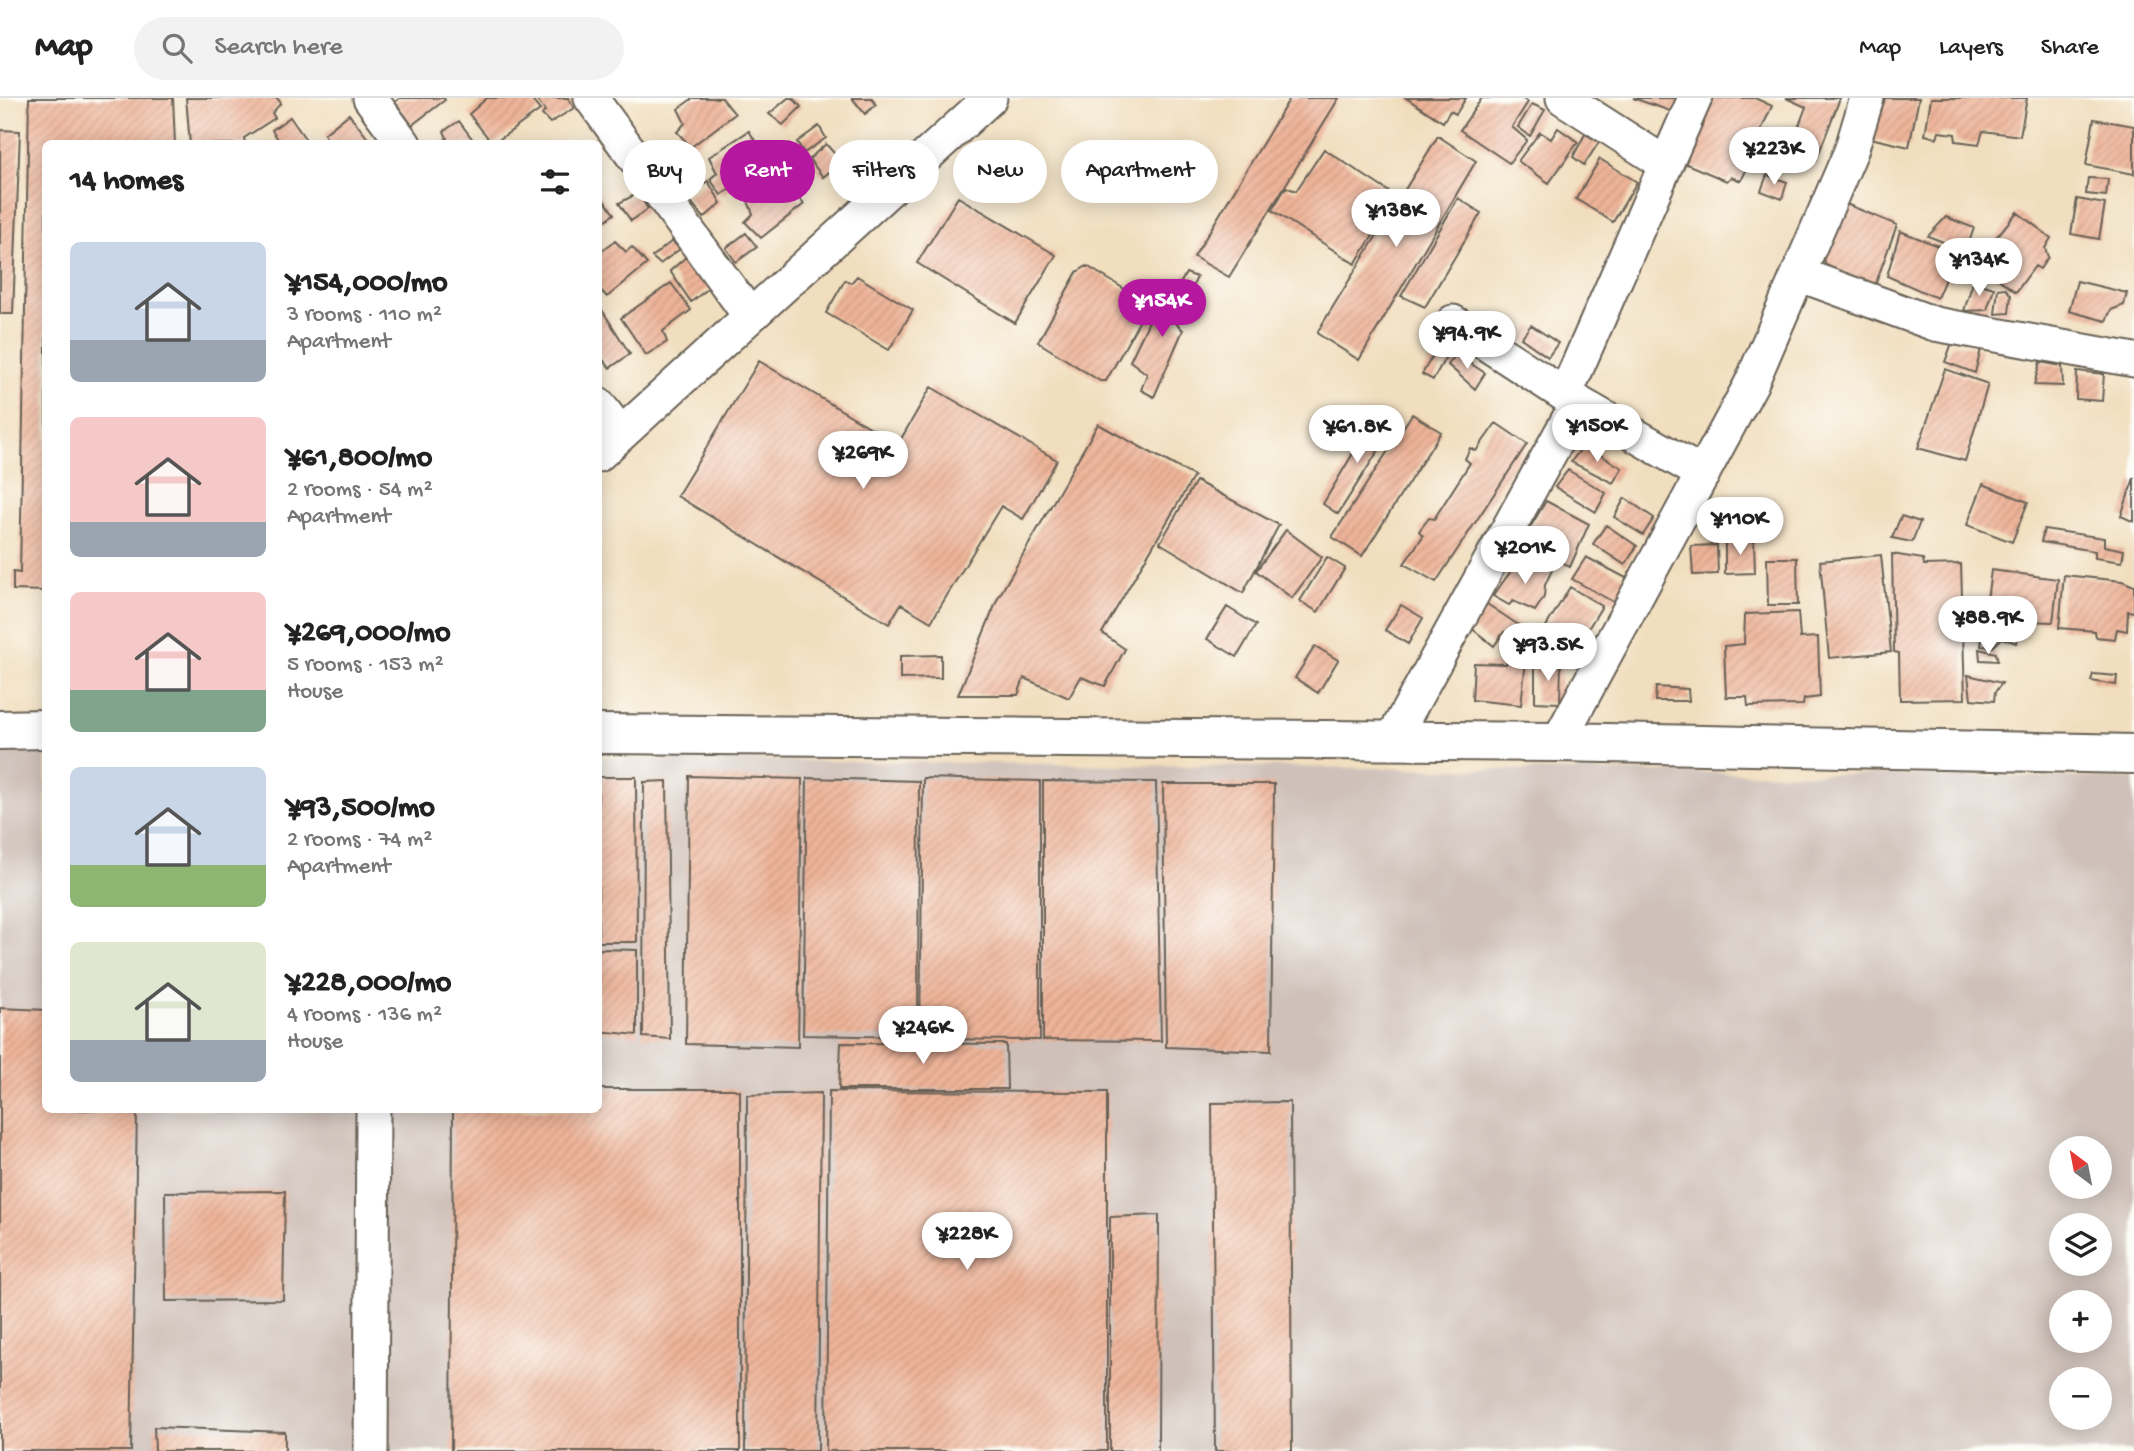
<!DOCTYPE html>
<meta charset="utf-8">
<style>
:root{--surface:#fff;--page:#f2f2f2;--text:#222;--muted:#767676;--line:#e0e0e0;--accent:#b5179e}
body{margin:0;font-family:"Gochi Hand",sans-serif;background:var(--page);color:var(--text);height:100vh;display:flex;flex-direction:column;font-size:26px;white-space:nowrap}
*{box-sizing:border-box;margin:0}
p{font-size:23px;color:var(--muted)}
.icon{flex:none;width:38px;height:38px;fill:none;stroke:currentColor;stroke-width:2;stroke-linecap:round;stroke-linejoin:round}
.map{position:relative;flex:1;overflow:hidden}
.panel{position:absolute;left:42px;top:42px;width:560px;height:973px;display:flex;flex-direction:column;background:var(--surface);border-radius:10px;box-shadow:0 4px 18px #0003}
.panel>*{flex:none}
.top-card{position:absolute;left:623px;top:42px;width:665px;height:63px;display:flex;gap:14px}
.needle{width:46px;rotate:328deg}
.buttons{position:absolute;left:2049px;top:1038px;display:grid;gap:14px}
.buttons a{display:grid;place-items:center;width:63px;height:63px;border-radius:50%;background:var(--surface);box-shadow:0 4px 18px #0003;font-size:35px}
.price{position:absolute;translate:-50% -60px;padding:0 16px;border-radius:24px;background:#fff;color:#222;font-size:23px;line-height:46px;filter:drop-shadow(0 2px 4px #0008)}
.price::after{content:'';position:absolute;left:50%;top:42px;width:21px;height:16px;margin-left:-10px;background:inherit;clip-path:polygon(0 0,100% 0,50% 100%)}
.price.active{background:var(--accent);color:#fff}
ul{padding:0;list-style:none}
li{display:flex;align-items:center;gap:21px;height:175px;padding:0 28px}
li span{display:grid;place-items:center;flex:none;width:196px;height:140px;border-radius:10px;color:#555}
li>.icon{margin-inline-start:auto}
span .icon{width:84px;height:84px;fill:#fffc;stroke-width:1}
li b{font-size:30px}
h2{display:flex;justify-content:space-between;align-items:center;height:84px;padding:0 28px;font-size:30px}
.tag{padding:0 24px;border-radius:32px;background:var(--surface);box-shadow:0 4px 18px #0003;font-size:24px;line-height:63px}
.tag.active{background:var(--accent);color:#fff}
header{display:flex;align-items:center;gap:42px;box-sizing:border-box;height:98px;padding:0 35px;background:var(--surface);border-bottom:2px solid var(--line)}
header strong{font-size:33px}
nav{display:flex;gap:38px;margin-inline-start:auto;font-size:24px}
.search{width:490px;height:63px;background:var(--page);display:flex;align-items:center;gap:18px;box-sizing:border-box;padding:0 24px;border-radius:38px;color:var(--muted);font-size:26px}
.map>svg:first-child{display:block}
.industrial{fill:#cfc1ba;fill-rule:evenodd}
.building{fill:url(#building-hatch)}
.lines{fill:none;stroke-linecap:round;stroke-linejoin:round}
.street-casing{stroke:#676055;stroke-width:37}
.secondary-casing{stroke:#676055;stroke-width:42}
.street{stroke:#fff;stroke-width:33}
.secondary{stroke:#fff;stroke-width:38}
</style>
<header>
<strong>Map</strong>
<div class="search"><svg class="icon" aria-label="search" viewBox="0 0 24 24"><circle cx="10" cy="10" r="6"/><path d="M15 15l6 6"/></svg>Search here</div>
<nav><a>Map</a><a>Layers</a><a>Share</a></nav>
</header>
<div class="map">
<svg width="2134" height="1353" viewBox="0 0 2134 1353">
<defs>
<pattern id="building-hatch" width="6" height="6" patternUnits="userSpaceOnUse" patternTransform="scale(1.75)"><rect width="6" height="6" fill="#eeb499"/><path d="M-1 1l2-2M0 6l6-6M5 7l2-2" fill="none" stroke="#cc9a83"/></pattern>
</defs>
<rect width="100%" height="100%" fill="#fdfcf7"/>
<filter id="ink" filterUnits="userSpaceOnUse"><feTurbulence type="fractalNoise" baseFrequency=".0143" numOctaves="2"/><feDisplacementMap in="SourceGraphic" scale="14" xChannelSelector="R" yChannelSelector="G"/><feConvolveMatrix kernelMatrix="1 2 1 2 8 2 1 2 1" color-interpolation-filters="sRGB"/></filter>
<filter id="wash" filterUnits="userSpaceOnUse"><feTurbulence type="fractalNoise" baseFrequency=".00686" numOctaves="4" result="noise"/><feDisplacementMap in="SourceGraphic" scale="28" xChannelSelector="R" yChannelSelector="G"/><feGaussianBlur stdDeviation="1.57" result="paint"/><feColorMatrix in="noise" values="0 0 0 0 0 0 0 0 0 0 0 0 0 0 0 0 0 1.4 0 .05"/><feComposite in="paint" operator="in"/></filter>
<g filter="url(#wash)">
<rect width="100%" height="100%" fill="#f1debe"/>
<path class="industrial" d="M0 652 45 653 46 1012H598L599 660 2134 680V1353H0ZM2062 1050H2100V1088H2062ZM2062 1127H2100V1166H2062ZM2062 1204H2100V1242H2062ZM2062 1281H2100V1320H2062Z"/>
<g id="blocks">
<path class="building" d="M29 0H173L175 46H46V493L13 492V474L20 475Z
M186 0H277L281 5 272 15 275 20 244 40 245 46H190Z
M400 0H444L445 2 412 27 395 4Z
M487 0H530L540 12 493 46 469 16Z
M536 0H568L574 10 550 25 542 17 545 13Z
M693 0H722L735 16 691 49 677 34 685 25 678 11Z
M788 0H793L801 9 783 27 769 16Z
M852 0H872L876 7 865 16Z
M1290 0H1339L1229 179 1194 159Z
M1406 0H1466L1456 16 1450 13 1443 24Z
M1482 0H1521L1528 4 1512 29 1527 42 1509 65 1460 32Z
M1633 0H1681L1676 15Z
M1714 0H1755L1772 8 1758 39 1765 44 1760 57 1754 56 1741 83 1731 79 1727 83 1684 65Z
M1786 0H1840L1816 63 1790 51 1806 9Z
M1875 0H1919L1909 49 1866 39Z
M1931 0H2027L2020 38 1983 33 1979 46 1956 43 1955 36 1939 34 1937 40 1925 37Z
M1532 6 1545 12 1530 38 1518 29Z
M349 16 372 46H331L324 36Z
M290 19 309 46H281L272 32Z
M2094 21 2134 28V76L2086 67Z
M459 23 476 46H441L447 40 444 33Z
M819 28 826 40 804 55 797 44Z
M1558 30 1578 44 1549 85 1518 63 1540 34 1551 41Z
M0 32 20 33 13 216H0Z
M749 33 770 66 721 97 710 81 717 75 709 59Z
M1585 36 1599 44 1584 67 1573 59Z
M1438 38 1476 63 1359 262 1318 236V233Z
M826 46 842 64 823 79 809 61Z
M1324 51 1397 99 1355 166 1272 112 1286 89 1296 93Z
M685 52 693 64 673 77 666 66Z
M1600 61 1637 84 1613 124 1576 101Z
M1767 77 1787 84 1782 101 1761 93Z
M781 78 804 106 761 140 745 124 753 116 748 103Z
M2088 80 2108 81 2106 98 2086 96Z
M708 83 721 105 704 120 687 99Z
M598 94 614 116 598 128Z
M638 95 648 111 631 123 619 105Z
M958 99 1056 157 1015 225 917 165Z
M1458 100 1481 115 1425 209 1401 198Z
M2077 101 2105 106 2099 141 2071 136Z
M1839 103 1897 127 1874 190 1826 167 1820 149Z
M2017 114 2051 140 2045 150 2048 159 2040 171 2035 168 2016 194 1976 164Z
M1946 119 1974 130 1966 153 1928 138Z
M1900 133 1956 155 1937 200 1887 178Z
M746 135 757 149 736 164 726 150Z
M615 143 626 154 632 149 647 166 607 199 598 189V156Z
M672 143 680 151 660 166 652 159Z
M686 159 710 189 691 204 670 173Z
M1087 168 1149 206 1106 283H1100L1038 244 1077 174Z
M1186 175 1197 179 1176 225 1183 232 1154 299 1141 292 1147 276 1130 263 1152 217 1162 219Z
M857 178 913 212 889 252 826 215 845 182 851 185Z
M2077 183 2127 195 2124 207 2111 212 2106 223 2069 213Z
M1973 184 1994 190 1987 212 1964 213Z
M671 185 691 212 663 233 667 244 646 257 621 220Z
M2005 190 2011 197 2009 215 1995 216 1998 191Z
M602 212 630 256 610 270 598 256V214Z
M1531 227 1558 245 1548 259 1521 240Z
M1440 245 1450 251 1433 282 1422 276Z
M1952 245 1981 251 1975 275 1945 264Z
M1456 256 1485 275 1475 291 1448 267Z
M759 263 898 346 931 289 1057 362 1023 421 1001 408 931 524 901 506 889 526 677 398Z
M2040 264 2062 268 2063 288 2034 287Z
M1945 271 1988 286 1965 363 1918 350Z
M2077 273 2104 276 2102 303 2076 301Z
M1412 316 1441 334 1362 458 1332 439Z
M1374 320 1392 331 1338 416 1323 406Z
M1496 325 1527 346 1436 484 1404 466 1423 438 1419 433 1429 420 1434 421 1470 365 1465 361 1470 350 1476 353Z
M1098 326 1194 378 1102 535 1125 551 1105 588 1081 579 1069 600 1024 580 1018 597H958L998 500Z
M1584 347 1622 370 1613 385 1571 364Z
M1568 372 1606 395 1596 414 1555 389Z
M2134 380V424L2121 418Z
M1196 383 1279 427 1243 495 1160 445Z
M1983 386 2028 404 2012 444 1967 427Z
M1625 400 1654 420 1643 437 1614 419Z
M1546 403 1589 426 1570 469 1523 441Z
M1901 418 1920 424 1912 444 1892 440Z
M1606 427 1637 448 1625 467 1593 446Z
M2044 431 2104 440V448L2124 452 2122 464 2095 460V453L2041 444Z
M1286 432 1322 459 1292 500 1256 473Z
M1754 442 1755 475 1725 476V443Z
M1517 446 1531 455 1525 466 1509 458Z
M1717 447 1718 476 1693 477 1691 448Z
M1892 456 1923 461 1924 467 1961 466 1965 601 1900 602 1899 555 1894 554Z
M1881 457 1891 554 1829 560 1820 463Z
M1327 459 1345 470 1318 514 1300 503Z
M1586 459 1630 482 1617 506 1572 481Z
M1767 460H1797L1798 507H1768Z
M1539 464 1552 472 1545 487 1544 499 1535 513 1513 503 1509 507 1493 498 1516 466 1530 473Z
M1991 472 2058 481 2053 524 2023 523 2016 545 2002 540 1993 549 1981 548Z
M2064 477 2122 483 2134 488V514L2128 513 2127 533 2117 531 2115 541 2096 539 2095 533 2059 530Z
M1570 489 1602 508 1580 544 1570 538 1559 550 1542 535Z
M1487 506 1523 530 1515 543 1504 534 1494 548 1470 529Z
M1401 507 1423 520 1408 546 1385 532Z
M1227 509 1256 527 1237 559 1207 541Z
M1798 514 1800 540 1818 539 1820 599 1804 601 1803 607 1748 608 1747 599H1726L1724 548 1744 546 1745 516Z
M1315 548 1338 562 1318 595 1295 580Z
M1979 551 1996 555 1998 563 1980 562Z
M941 557V580L900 581V558Z
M1508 560 1526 562 1521 607 1472 602 1474 565 1506 566Z
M1535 565 1561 566 1560 605 1535 604Z
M2093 576 2117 578 2116 587 2091 583Z
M1968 577 2002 585 1995 594 1994 603 1971 601Z
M1656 589 1688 591 1689 603H1655Z
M689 678 802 681 798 949 686 946Z
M598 679H636L637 844H598Z
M807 680 919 683 918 930 913 939 803 937Z
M923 680 1040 683V942L920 941Z
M667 683 670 941 643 939 644 684Z
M1043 683 1156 684 1161 943 1043 942Z
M1163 686H1274L1271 953 1166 949Z
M598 851 637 852V937L598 933Z
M0 910 46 912V1012H137L131 1353H0Z
M841 945 1006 946 1007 991H839Z
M598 991H733L740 993V1353H451L453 1012H598Z
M829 993 1107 994V1353H826Z
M821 995 818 1353H745L747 997Z
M1290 1004 1292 1353H1215L1212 1005Z
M285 1093 283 1202 166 1203 165 1094Z
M1159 1117 1158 1353H1110V1119Z
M154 1329 285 1334V1353H155Z"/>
</g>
</g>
<g filter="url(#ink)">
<use href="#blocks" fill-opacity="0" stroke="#676055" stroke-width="2"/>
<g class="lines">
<g class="street-casing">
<path id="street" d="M370 0 404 46
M591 0 750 218
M1563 0 1666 66
M1798 176 1935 226 2134 262
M1453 224 1565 297 1703 376
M1565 297 1695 0
M598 306 621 336
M598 357 990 0
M1392 642 1578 304
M1558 644 1751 286 1851 53 1867 0
M371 1353 373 1012"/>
</g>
<g class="secondary-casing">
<path id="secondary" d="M0 632 46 631
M598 636 1558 644 2134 656"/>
</g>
<use href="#street" class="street"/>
<use href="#secondary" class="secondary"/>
</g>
</g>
</svg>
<div class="buttons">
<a><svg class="needle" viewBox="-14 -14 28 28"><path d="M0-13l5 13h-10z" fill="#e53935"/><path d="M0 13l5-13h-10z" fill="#767676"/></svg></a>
<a><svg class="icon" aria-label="layers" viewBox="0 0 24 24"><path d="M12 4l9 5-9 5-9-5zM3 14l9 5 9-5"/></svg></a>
<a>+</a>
<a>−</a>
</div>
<b class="price" style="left:1774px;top:89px">¥223K</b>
<b class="price" style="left:1396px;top:151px">¥138K</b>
<b class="price" style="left:1979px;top:200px">¥134K</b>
<b class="price active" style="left:1162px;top:241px">¥154K</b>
<b class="price" style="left:1467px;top:273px">¥94.9K</b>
<b class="price" style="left:1597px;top:366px">¥150K</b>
<b class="price" style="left:1357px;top:367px">¥61.8K</b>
<b class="price" style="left:863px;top:393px">¥269K</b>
<b class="price" style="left:1740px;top:459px">¥110K</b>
<b class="price" style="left:1525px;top:488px">¥201K</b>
<b class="price" style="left:1988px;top:558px">¥88.9K</b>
<b class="price" style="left:1548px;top:585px">¥93.5K</b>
<b class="price" style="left:923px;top:968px">¥246K</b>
<b class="price" style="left:967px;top:1174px">¥228K</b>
<div class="top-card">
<a class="tag">Buy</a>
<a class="tag active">Rent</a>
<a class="tag">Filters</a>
<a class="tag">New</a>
<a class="tag">Apartment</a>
</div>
<section class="panel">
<h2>14 homes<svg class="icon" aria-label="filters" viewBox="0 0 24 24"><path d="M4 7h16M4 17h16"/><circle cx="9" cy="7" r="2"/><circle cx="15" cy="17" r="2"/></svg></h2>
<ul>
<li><span style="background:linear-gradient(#c9d6e8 70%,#9aa5b1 0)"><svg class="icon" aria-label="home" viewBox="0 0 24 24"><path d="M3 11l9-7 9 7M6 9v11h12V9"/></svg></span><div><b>¥154,000/mo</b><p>3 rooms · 110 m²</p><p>Apartment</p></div></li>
<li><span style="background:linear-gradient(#f6c9c9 75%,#9aa5b1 0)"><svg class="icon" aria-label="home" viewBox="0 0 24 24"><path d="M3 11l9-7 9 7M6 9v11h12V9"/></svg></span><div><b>¥61,800/mo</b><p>2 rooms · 54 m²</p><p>Apartment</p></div></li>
<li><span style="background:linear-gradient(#f6c9c9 70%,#7fa58c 0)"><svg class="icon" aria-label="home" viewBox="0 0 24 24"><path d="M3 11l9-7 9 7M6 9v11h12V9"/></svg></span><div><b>¥269,000/mo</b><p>5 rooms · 153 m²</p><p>House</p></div></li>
<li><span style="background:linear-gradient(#c9d6e8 70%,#8fb573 0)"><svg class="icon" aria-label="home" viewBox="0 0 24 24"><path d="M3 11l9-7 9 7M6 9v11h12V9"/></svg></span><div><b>¥93,500/mo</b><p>2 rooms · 74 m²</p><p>Apartment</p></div></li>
<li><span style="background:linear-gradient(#dfe7d0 70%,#9aa5b1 0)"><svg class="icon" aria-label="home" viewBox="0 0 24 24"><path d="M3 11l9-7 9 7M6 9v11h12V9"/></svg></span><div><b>¥228,000/mo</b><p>4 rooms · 136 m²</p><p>House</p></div></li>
</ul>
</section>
</div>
